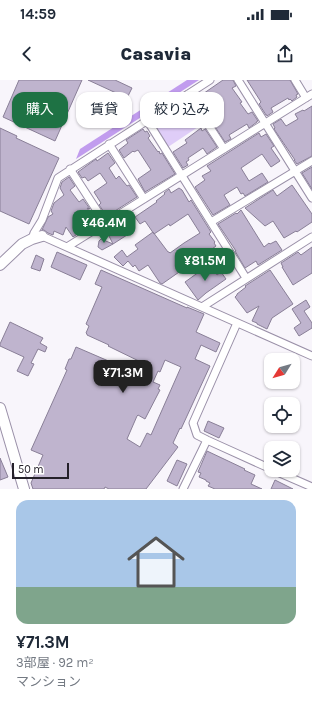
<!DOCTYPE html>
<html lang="ja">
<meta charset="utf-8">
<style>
:root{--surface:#fff;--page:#f6f6f7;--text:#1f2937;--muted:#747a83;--accent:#1e7244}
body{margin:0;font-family:Karla,"Noto Sans JP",sans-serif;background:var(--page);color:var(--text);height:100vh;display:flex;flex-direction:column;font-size:15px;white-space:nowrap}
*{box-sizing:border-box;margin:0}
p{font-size:13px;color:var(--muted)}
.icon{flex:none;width:22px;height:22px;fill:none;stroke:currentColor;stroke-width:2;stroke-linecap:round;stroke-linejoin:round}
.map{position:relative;height:409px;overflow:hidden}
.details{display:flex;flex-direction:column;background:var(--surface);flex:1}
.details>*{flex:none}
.guide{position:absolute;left:12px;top:12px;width:288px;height:36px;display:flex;gap:8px}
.needle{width:26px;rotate:233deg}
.fabs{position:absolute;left:264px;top:273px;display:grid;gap:8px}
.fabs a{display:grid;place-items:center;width:36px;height:36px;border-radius:8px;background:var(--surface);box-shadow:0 1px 3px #0004;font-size:20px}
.scale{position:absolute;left:12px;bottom:10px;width:57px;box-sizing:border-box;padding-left:4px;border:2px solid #242029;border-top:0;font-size:11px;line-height:14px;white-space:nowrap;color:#242029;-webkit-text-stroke:3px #fff;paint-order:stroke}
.price{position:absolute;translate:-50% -34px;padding:0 9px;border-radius:8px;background:var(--accent);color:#fff;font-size:13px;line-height:26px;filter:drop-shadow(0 1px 2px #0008)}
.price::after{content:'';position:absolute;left:50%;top:24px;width:12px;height:9px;margin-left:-6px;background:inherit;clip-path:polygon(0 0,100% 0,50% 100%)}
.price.current{background:#222;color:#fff}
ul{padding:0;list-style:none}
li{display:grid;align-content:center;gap:8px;height:212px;padding:0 16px}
li span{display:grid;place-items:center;height:124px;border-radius:12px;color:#555}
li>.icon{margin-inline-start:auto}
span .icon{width:72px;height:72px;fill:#fffc;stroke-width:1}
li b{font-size:17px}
.tag{padding:0 14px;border-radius:12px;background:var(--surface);box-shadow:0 1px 3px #0004;font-size:14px;line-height:36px}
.tag.current{background:var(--accent);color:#fff}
.status{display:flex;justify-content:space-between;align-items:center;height:28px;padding:0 20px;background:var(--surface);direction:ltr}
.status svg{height:11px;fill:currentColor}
header{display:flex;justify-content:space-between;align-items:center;height:52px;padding:0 16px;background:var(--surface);font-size:18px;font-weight:800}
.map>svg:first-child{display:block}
.green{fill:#dfcdf8}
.forest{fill:#c19cee}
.building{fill:#bfb4ce;stroke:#897f97;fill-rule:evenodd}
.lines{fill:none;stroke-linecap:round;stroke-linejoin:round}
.street-casing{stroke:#9a90a8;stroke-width:9}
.secondary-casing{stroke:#9a90a8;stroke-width:12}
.street{stroke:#fff;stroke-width:7}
.secondary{stroke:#fff;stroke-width:10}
</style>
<div class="status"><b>14:59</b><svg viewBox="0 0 49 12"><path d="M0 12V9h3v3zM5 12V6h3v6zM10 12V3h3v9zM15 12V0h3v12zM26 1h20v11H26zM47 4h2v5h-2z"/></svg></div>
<header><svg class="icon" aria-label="back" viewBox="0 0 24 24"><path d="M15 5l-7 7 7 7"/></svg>Casavia<svg class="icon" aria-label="share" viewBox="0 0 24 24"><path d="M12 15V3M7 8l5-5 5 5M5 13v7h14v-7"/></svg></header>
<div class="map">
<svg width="312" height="409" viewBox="0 0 312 409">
<rect width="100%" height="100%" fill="#f8f5fb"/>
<path class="green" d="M185 19 189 20 204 43 168 67 153 43 154 40Z"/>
<path class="forest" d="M187 0H199L76 79 80 69Z"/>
<path class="building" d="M19 0H82L55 61 3 37Z
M88 0H115L132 8 127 18Z
M223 0H233L236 6 232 8 242 22 240 23 248 34 252 32 258 41H257V42L249 48 247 44 229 55 231 59 225 62 212 42 211 39H212L197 18Z
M247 0H290L298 14 296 15 297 17 292 21 290 19 289 20 288 18 271 28 273 32 267 36V35H266L259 24 261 22Z
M92 17 102 22 97 34 86 29Z
M312 26V76L297 84 294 80H295L274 49 275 48 273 44 281 39 286 46 298 39 295 34 303 30 304 31Z
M0 48 17 56 16 58 59 78 29 144 0 131Z
M201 48 202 51 205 49 217 67 207 74 203 68 188 78 189 80 186 82 188 85 183 88 173 72 187 63 185 60Z
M143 49 145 52 147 51 150 56 148 58 158 72 159 71 160 74 162 73 175 94 145 112 138 99 151 90 138 70 134 72 133 71 124 78 119 70 128 63 126 60Z
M259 53 261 57 266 54 274 66 271 68 280 81 271 87 262 74 241 88 249 101 262 93 268 102 245 116 243 113 241 114 237 107 224 115 230 125 213 135 195 107 205 100 202 96 211 91 207 86Z
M108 73 115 83 109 88 116 99 119 96 127 106 129 105 137 117 107 136 99 125 101 123 94 112 107 103 100 93 88 101 85 97 82 98 78 92 96 79 97 81Z
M312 87V109L302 93Z
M69 97 75 106 70 110 79 122 83 119 90 129 87 128 96 140 92 143 93 145 88 148 87 147 73 157 66 147 63 155 54 151 53 155 48 153 44 150H42L48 137 53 134 51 131 54 123 64 115 60 108 62 102Z
M292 105 312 134V142L297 152 296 151 284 158 273 141 265 146 245 128 273 110 277 116Z
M179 108 182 110 189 122 191 120 211 152 209 154 215 162 214 163 216 166 208 172 207 170 189 181 180 188 182 190 162 204 160 203 148 185 139 191 135 185 133 187 128 181 123 186 114 177 122 170 127 177 138 169 135 165 153 152 168 172H169L170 173 184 163 200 153 188 134 170 146 169 144 154 154 145 141 140 144 135 137 157 122 156 121 165 114 164 113 169 109 171 113Z
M241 130 264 167 269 163 270 164 276 161 282 170 258 185 256 181 245 188 235 171H236L218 144 236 133 237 134Z
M122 147 127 155 113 164 108 154Z
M101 159 113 164 102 170 98 167 99 161Z
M312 167V193L293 205 282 187H283L281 183 298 172 301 175Z
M57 172 87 185 80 200 51 187Z
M36 175 44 179 40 191 31 188Z
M210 184 217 195 221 192 226 199 206 213 198 220 185 202Z
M101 190 187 228V227L204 234 196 252 220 263 216 272 201 265 195 279 210 286 181 349 180 348 173 363 178 367 146 409H109L105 407 104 409H33L31 403 43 375 31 370 67 290 65 289 69 279H71L76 267 141 295 145 284 108 266 109 265 87 255V254L86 253 89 246 86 244 102 207 95 204ZM165 280 181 287 151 355 147 353 140 367 127 359 137 336 138 335 145 339 160 310 158 309 160 305 153 302 158 291 160 292Z
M270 190 293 224 272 238 267 249 257 244V243L252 241 259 226 247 233 235 217 237 215V214L246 207 245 206Z
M306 220 310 227 304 231 312 243V248L299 256 294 248 301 243 292 229Z
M10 242 43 258 40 263 47 267 45 272 38 269 31 283 34 284 28 296 17 291 24 277 0 266V264Z
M208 341 224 348 219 358 204 351Z
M207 371 245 389 244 390 255 395 251 404 262 409H215L208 406 210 403 206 401V400L199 397 201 393 198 392Z
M0 378 8 397 0 400Z
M177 380 187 384 177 406 167 401Z
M275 400 293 409H271Z"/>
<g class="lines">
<g class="street-casing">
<path id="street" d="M238 0 312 118
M295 0 306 18
M188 14 224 69
M147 40 246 198
M109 64 144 119
M70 89 105 143
M211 142 312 81
M42 156 312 276
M32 159 34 153 42 140 58 98 210 0
M67 167 312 14
M202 227 312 157
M237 243 193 343 197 355 207 360 271 389
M273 390 312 407
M183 409 207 360"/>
</g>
<g class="secondary-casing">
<path id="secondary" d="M0 185 22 164 32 159 42 156
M0 328 24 409"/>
</g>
<use href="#street" class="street"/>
<use href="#secondary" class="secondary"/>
</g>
</svg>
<div class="fabs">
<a><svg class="needle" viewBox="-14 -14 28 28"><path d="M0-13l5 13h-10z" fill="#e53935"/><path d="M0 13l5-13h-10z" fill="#747a83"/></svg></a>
<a><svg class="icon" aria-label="locate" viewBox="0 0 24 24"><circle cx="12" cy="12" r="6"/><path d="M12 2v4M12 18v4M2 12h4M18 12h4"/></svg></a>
<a><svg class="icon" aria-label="layers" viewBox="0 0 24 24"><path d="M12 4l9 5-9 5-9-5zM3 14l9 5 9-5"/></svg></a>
</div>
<div class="scale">50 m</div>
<b class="price" style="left:104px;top:164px">¥46.4M</b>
<b class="price" style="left:205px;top:202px">¥81.5M</b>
<b class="price current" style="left:123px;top:314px">¥71.3M</b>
<div class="guide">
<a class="tag current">購入</a>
<a class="tag">賃貸</a>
<a class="tag">絞り込み</a>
</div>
</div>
<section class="details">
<ul>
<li><span style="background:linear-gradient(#a9c7e8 70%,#7fa58c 0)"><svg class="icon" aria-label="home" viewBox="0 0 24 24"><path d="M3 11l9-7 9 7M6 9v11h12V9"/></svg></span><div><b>¥71.3M</b><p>3部屋 · 92 m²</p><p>マンション</p></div></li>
</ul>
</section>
